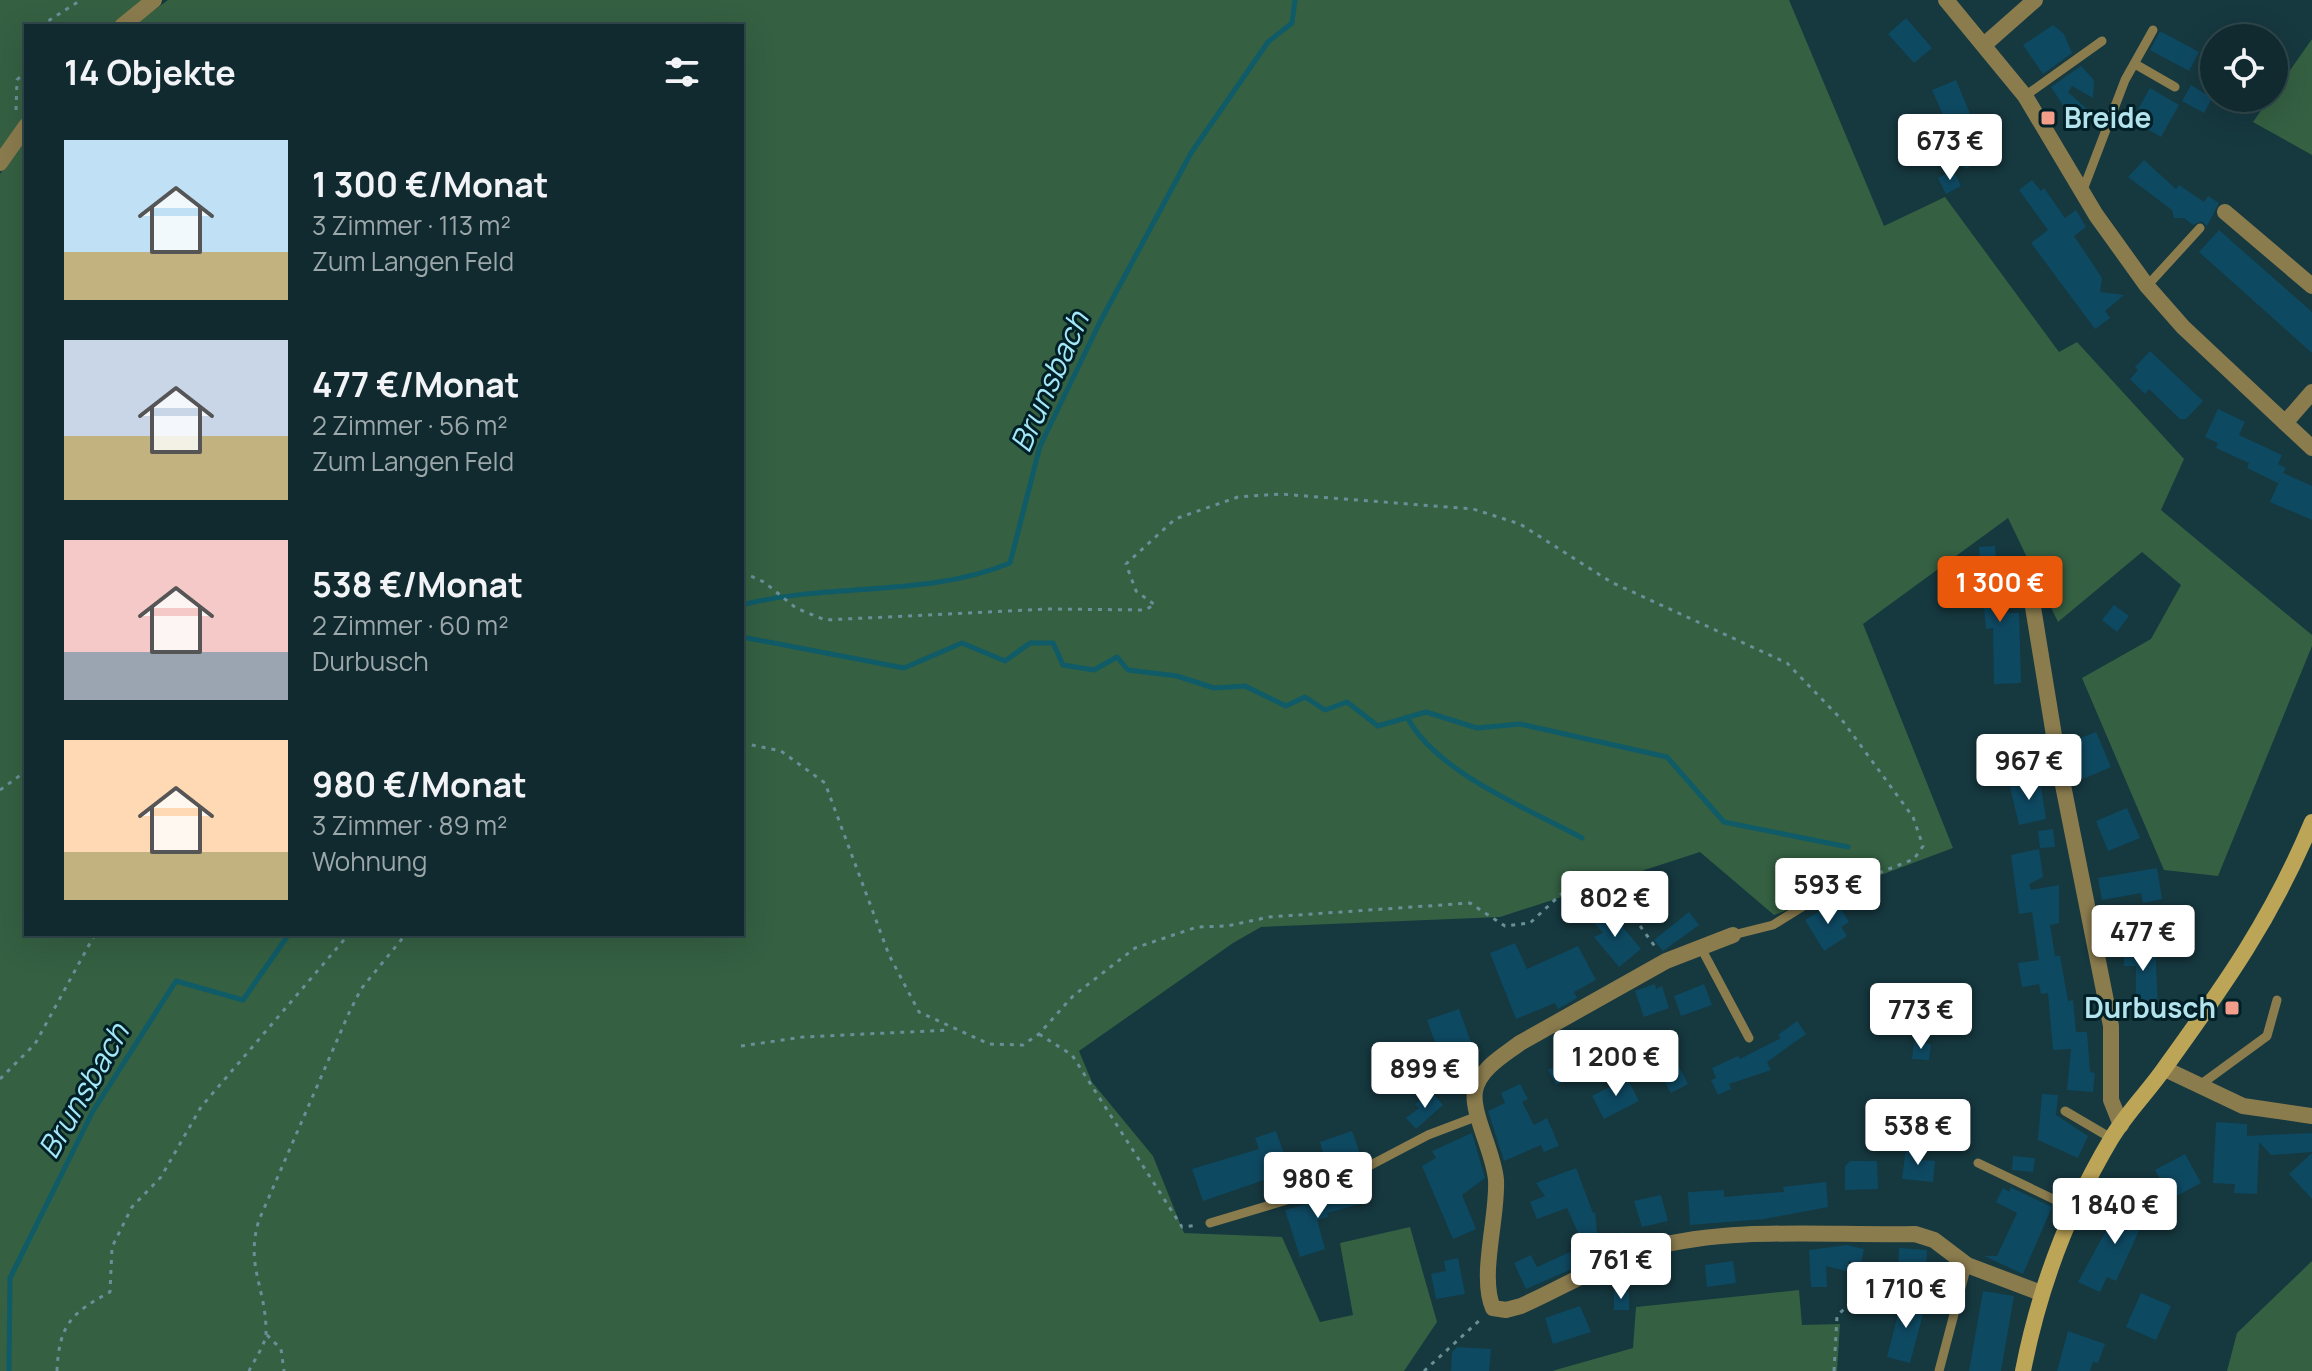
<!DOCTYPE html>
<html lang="de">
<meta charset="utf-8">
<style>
:root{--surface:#102a2f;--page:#1e363b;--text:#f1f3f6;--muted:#9ca7aa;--line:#30464b;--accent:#ea580c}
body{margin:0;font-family:Manrope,sans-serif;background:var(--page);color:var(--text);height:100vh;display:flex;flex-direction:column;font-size:30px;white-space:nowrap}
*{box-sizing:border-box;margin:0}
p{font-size:26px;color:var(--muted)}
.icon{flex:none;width:44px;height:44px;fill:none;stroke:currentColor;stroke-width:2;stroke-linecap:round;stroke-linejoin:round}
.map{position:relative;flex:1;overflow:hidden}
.side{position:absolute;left:24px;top:24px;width:720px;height:912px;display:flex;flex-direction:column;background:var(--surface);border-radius:0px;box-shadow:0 8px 32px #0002,0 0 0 2px var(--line)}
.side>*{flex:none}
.fabs{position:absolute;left:2200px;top:24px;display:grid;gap:16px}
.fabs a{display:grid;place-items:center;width:88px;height:88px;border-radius:50%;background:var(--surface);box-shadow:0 8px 32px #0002,0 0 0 2px var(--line);font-size:40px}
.price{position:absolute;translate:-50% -68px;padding:0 18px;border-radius:8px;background:#fff;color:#222;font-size:26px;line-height:52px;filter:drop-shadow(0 2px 4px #0008)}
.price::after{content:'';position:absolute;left:50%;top:48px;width:24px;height:18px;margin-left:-12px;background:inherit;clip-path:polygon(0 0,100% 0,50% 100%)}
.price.active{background:var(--accent);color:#fff}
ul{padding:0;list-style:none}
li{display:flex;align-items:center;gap:24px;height:200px;padding:0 40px}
li span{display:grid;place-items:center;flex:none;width:224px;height:160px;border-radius:0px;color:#555}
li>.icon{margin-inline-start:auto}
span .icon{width:96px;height:96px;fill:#fffc;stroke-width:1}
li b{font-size:34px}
h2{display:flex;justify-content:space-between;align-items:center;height:96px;padding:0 40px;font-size:34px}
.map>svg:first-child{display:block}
.green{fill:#356042}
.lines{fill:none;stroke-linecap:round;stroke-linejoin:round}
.stream{stroke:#0f5b68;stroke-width:5}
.building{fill:#0e4962}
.path{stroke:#679098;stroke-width:3;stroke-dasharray:4 6;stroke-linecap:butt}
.service{stroke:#8b7c4e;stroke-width:9}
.minor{stroke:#8b7c4e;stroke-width:16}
.secondary{stroke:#bda558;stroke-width:16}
.poi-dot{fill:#f49d8b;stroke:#001f26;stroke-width:3}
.labels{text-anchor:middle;stroke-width:6;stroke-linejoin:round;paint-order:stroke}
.poi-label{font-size:28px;font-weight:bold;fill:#b3e3ed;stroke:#001f26;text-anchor:start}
.water-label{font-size:30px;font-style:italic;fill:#a4e8f7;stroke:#001f26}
</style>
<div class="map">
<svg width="2312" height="1371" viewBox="0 0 2312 1371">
<rect width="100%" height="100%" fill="#16383f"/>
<path class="green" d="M0 0H145L110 26H26V117L0 152Z
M168 0H1789L1884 226 1945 197 2059 352 2077 342 2184 459 2161 510 2312 635V646L2218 876 2164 870 2082 678 2151 639 2181 585 2142 552 2058 622 2008 518 1863 624 1953 848 1774 915 1700 852 1500 917 1261 927 1233 943 1079 1051 1092 1082 1153 1156 1184 1233 1282 1237 1320 1322 1353 1315 1340 1243 1410 1227 1437 1322 1404 1371H0V174L26 138V934H742V26H133Z
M2312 39V155L2253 122 2270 98H2274V93Z
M2312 1261V1371H2227L2237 1333Z
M1799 1290 1802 1325 1840 1324 1837 1371H1552L1633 1348 1636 1307Z"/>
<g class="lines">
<path class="stream" d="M742 605C830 582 925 598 1010 563L1040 446 1100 322 1191 153 1268 42 1292 23 1295 0
M742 637 904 668 962 643 1005 661 1030 643H1053L1063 665 1094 670 1117 657 1128 670 1177 676 1214 688 1245 686 1286 706 1305 697 1325 710 1347 702 1378 726 1426 712 1477 728 1520 724 1667 757 1724 822 1848 847
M1407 717C1437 773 1527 808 1582 838
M9 1371 10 1278 93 1111 176 981 243 1000 289 934"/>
</g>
<path class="building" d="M1906 18 1932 48 1914 63 1888 34Z
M2053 25 2064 34 2072 53 2043 74 2023 45Z
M2160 31 2199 52 2189 71 2150 50Z
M2081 66 2094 80 2093 98 2072 86 2068 92 2088 110 2073 120 2051 87Z
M1956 80 1976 128 1988 123 2001 153 1965 169 1940 119 1944 117 1932 90Z
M2191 85 2212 98 2204 113 2182 101Z
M2150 88 2179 105 2161 137 2132 120Z
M2144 160 2176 189 2179 185 2204 202 2208 196 2219 203 2207 226 2202 221 2193 225 2184 218H2174L2172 210 2128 177Z
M1953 170 1961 186 1946 194 1938 178Z
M2032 180 2041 191 2044 188 2065 218 2076 210 2086 227 2074 236 2102 278 2100 292 2124 295 2105 311 2110 318 2095 329 2031 243 2048 230 2019 190Z
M2219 230 2312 312V353L2199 252Z
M2150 351 2203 401 2186 419H2180L2149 389 2145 394 2130 379 2138 370 2135 367Z
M2218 409 2245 422 2239 435 2282 455 2278 464 2286 468 2278 483 2247 468 2249 463 2216 448 2218 443 2205 437Z
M2283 473 2312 486V520L2270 502Z
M1995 546 1999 613H2019L2021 683 1994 684 1993 628 1986 629 1979 547Z
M2114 605 2129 616 2117 632 2102 620Z
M2096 732 2111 767 2083 779 2068 743Z
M2040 780 2046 819 2019 825 2010 787Z
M2127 808 2140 838 2108 851 2096 821Z
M2053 829 2055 847 2040 848 2038 831Z
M2039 849 2043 877 2029 884 2031 890 2059 885V923L2050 925 2055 956H2060L2068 1001 2073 1000 2076 1032H2087L2090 1072 2095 1073 2093 1092 2067 1090 2071 1049 2053 1050 2048 993 2041 994 2039 984 2022 987 2018 963 2039 960 2032 912 2019 914 2011 855Z
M2157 868 2162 899 2143 903 2141 893 2102 900 2098 878Z
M1836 901 1849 922 1841 927 1847 936 1824 951 1805 920Z
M1608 909 1641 949 1619 967 1594 937 1603 933 1593 921Z
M1689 912 1699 925 1663 951 1654 940Z
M1515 943 1527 969 1578 946 1596 980 1574 992 1577 998 1558 1009 1555 1003 1516 1019 1490 953Z
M2124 944 2155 945 2158 1007H2136V966H2124Z
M1655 984 1656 989 1662 986 1669 1008 1644 1017 1635 991Z
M1704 984 1712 1005 1681 1016 1674 996Z
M1459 1009 1478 1062 1467 1079 1446 1088 1438 1070 1444 1067 1427 1020Z
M1797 1021 1806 1034 1767 1062 1771 1070 1729 1084 1731 1089 1718 1095 1711 1080 1716 1078 1712 1068 1738 1056 1740 1059 1781 1038 1778 1035Z
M1594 1030 1596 1033 1601 1030 1614 1054 1556 1085 1548 1070 1584 1052 1577 1039Z
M1914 1042 1931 1044 1929 1060 1912 1059Z
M1676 1061 1688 1084 1671 1093 1658 1070Z
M1627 1078 1639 1101 1604 1119 1592 1096Z
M1520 1084 1528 1099 1522 1102 1534 1125 1547 1118 1559 1146 1544 1152 1541 1145 1504 1161 1488 1111 1505 1103 1501 1093Z
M1431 1091 1443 1105 1416 1129 1406 1118 1419 1108 1415 1104Z
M2042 1094 2058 1095 2056 1115 2088 1136 2078 1158 2038 1140Z
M2216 1122 2247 1124V1136L2312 1133V1152L2271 1155 2259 1142 2257 1194 2234 1193 2235 1184 2213 1183Z
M1276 1131 1290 1171 1203 1201 1192 1169 1259 1149 1255 1138Z
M1352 1131 1361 1156 1321 1171 1316 1156 1323 1153 1320 1142Z
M1472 1133 1485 1178 1462 1195 1476 1229 1453 1239 1422 1166 1436 1158 1432 1151Z
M1906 1148 1922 1150 1921 1160 1935 1161 1933 1182 1902 1179Z
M2312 1153V1199L2289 1174Z
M2185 1154 2201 1183 2171 1199 2155 1170Z
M2013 1156 2035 1158 2033 1172 2012 1170Z
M1850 1161H1877L1878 1189 1845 1190V1166Z
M1576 1168 1593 1213 1595 1212 1598 1242 1585 1248 1567 1208 1537 1219 1530 1202 1545 1196 1536 1183Z
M1826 1182 1828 1207 1764 1219 1690 1225 1688 1192 1724 1190V1197L1746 1195 1784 1192 1783 1187Z
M2010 1187 2052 1207 2023 1274 1984 1256H1997L2017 1213 1996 1202 2003 1188 2010 1192Z
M1364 1189 1367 1202 1327 1213 1328 1217 1317 1220 1325 1249 1300 1257 1285 1210Z
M1661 1195 1668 1221 1642 1227 1634 1201Z
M2124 1198 2149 1209 2116 1281 2107 1277 2100 1292 2078 1282Z
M1623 1232 1626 1245 1611 1251 1607 1236Z
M1847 1245 1864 1249 1861 1264 1849 1261 1846 1271 1826 1266 1827 1287H1811L1809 1250Z
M1899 1248 1927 1250 1926 1269 1898 1267Z
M1577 1249 1583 1264 1526 1289 1514 1263 1531 1255 1537 1267Z
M1458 1258 1465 1294 1436 1299 1431 1274 1446 1271 1444 1261Z
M1733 1261 1736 1283 1707 1287 1705 1265Z
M1614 1291 1629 1292V1310H1614Z
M1983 1291 2014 1296 2001 1371H1969Z
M2141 1293 2171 1306 2156 1340 2126 1327Z
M1902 1299 1926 1303 1910 1363 1887 1357Z
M1580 1306 1591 1332 1553 1344 1545 1318Z
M2068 1331 2105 1344 2098 1363 2093 1362 2090 1371H2057Z
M1457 1347 1491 1349 1489 1371H1451L1452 1352Z"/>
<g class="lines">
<path class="path" d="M40 26 81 0
M16 110 17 80 26 71
M742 572 764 582 796 608 825 620 1048 609 1144 610 1155 605 1136 591 1126 564 1175 519 1238 497 1280 494 1473 509 1520 524 1611 582 1787 663 1842 720 1913 817 1923 846 1914 859 1821 896
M742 743 781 751 825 783 889 955 919 1012 989 1044 1023 1045 1039 1034 1073 996 1135 948 1197 927 1227 926 1269 917 1470 903 1505 926 1530 923 1583 874 1617 894 1656 948
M0 790 26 771
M1039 1034 1072 1055 1182 1227 1198 1225
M741 1046 803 1037 950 1030
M0 1079 35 1044 95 934
M267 1335 281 1349 284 1371
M57 1371C59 1325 71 1313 110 1292L112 1247 132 1207 161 1177 201 1107 349 934
M249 1371C254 1360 267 1343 266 1331 266 1288 245 1265 259 1220L348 1015 361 989 406 934
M1424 1371 1481 1319
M1834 1371 1837 1316 1870 1283"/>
<path class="service" d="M2135 64 2175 87
M2025 96 2102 41
M2083 190 2125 80 2153 30
M2147 286 2200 228
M1733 935 1773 925 1810 902
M1700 946 1749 1038
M2200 1085 2267 1036 2277 1000
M2065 1111 2111 1138
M1978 1163 2074 1209
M1210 1223 1327 1188 1428 1135 1478 1116
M1939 1371 1967 1265"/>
<path class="minor" d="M1946 0 2025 96 2096 215 2147 286 2183 327 2312 448
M122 26 154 0
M1984 45 2035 0
M0 163 26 126
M2225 212 2312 286
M2285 423 2312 392
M2006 579 2032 601 2058 760 2111 1026V1100L2121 1125
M1733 935 1666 961 1520 1043C1504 1055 1479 1069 1475 1091 1471 1113 1494 1153 1496 1180 1498 1217 1479 1276 1493 1308L1506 1310 1521 1306C1564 1287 1605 1261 1651 1248 1731 1226 1831 1236 1915 1234L1934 1240 1967 1265 2041 1293
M2165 1069 2243 1106 2312 1116"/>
<path class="secondary" d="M2023 1371C2039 1289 2068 1211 2111 1139 2126 1113 2149 1091 2166 1066 2226 983 2272 918 2312 822"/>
</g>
<g class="poi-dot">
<rect x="2040" y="110" width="16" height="16" rx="4"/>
<rect x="2224" y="1000" width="16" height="16" rx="4"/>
</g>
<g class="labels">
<g class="poi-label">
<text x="2064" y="128">Breide</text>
<text x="2216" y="1018" text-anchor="end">Durbusch</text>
</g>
<g class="water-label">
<text transform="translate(1050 382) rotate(-66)" y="10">Brunsbach</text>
<text transform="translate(84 1091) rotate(-60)" y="10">Brunsbach</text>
</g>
</g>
</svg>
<div class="fabs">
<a><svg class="icon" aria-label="locate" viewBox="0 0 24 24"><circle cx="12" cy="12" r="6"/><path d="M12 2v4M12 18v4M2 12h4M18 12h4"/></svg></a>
</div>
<b class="price" style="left:1950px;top:182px">673 €</b>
<b class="price active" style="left:2000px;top:624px">1 300 €</b>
<b class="price" style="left:2029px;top:802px">967 €</b>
<b class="price" style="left:1828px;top:926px">593 €</b>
<b class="price" style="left:1615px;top:939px">802 €</b>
<b class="price" style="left:2143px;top:973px">477 €</b>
<b class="price" style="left:1921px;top:1051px">773 €</b>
<b class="price" style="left:1616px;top:1098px">1 200 €</b>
<b class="price" style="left:1425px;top:1110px">899 €</b>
<b class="price" style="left:1918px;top:1167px">538 €</b>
<b class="price" style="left:1318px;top:1220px">980 €</b>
<b class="price" style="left:2115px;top:1246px">1 840 €</b>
<b class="price" style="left:1621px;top:1301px">761 €</b>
<b class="price" style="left:1906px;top:1330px">1 710 €</b>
<section class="side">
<h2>14 Objekte<svg class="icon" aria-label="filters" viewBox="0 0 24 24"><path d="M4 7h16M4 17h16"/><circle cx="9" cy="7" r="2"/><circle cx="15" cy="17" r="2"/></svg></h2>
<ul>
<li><span style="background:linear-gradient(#bfe0f5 70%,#c2b280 0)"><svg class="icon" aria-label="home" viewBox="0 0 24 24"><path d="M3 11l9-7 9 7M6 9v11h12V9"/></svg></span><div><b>1 300 €/Monat</b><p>3 Zimmer · 113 m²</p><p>Zum Langen Feld</p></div></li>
<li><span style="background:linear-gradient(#c9d6e8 60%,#c2b280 0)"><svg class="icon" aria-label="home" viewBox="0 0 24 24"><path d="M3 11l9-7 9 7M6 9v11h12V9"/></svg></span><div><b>477 €/Monat</b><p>2 Zimmer · 56 m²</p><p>Zum Langen Feld</p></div></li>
<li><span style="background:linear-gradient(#f6c9c9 70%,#9aa5b1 0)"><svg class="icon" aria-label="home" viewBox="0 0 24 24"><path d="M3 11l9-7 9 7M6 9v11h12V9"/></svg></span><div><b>538 €/Monat</b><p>2 Zimmer · 60 m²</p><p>Durbusch</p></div></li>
<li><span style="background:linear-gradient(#ffd9b3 70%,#c2b280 0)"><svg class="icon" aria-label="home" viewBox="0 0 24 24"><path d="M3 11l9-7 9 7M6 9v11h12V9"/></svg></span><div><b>980 €/Monat</b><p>3 Zimmer · 89 m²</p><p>Wohnung</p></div></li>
</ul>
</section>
</div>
